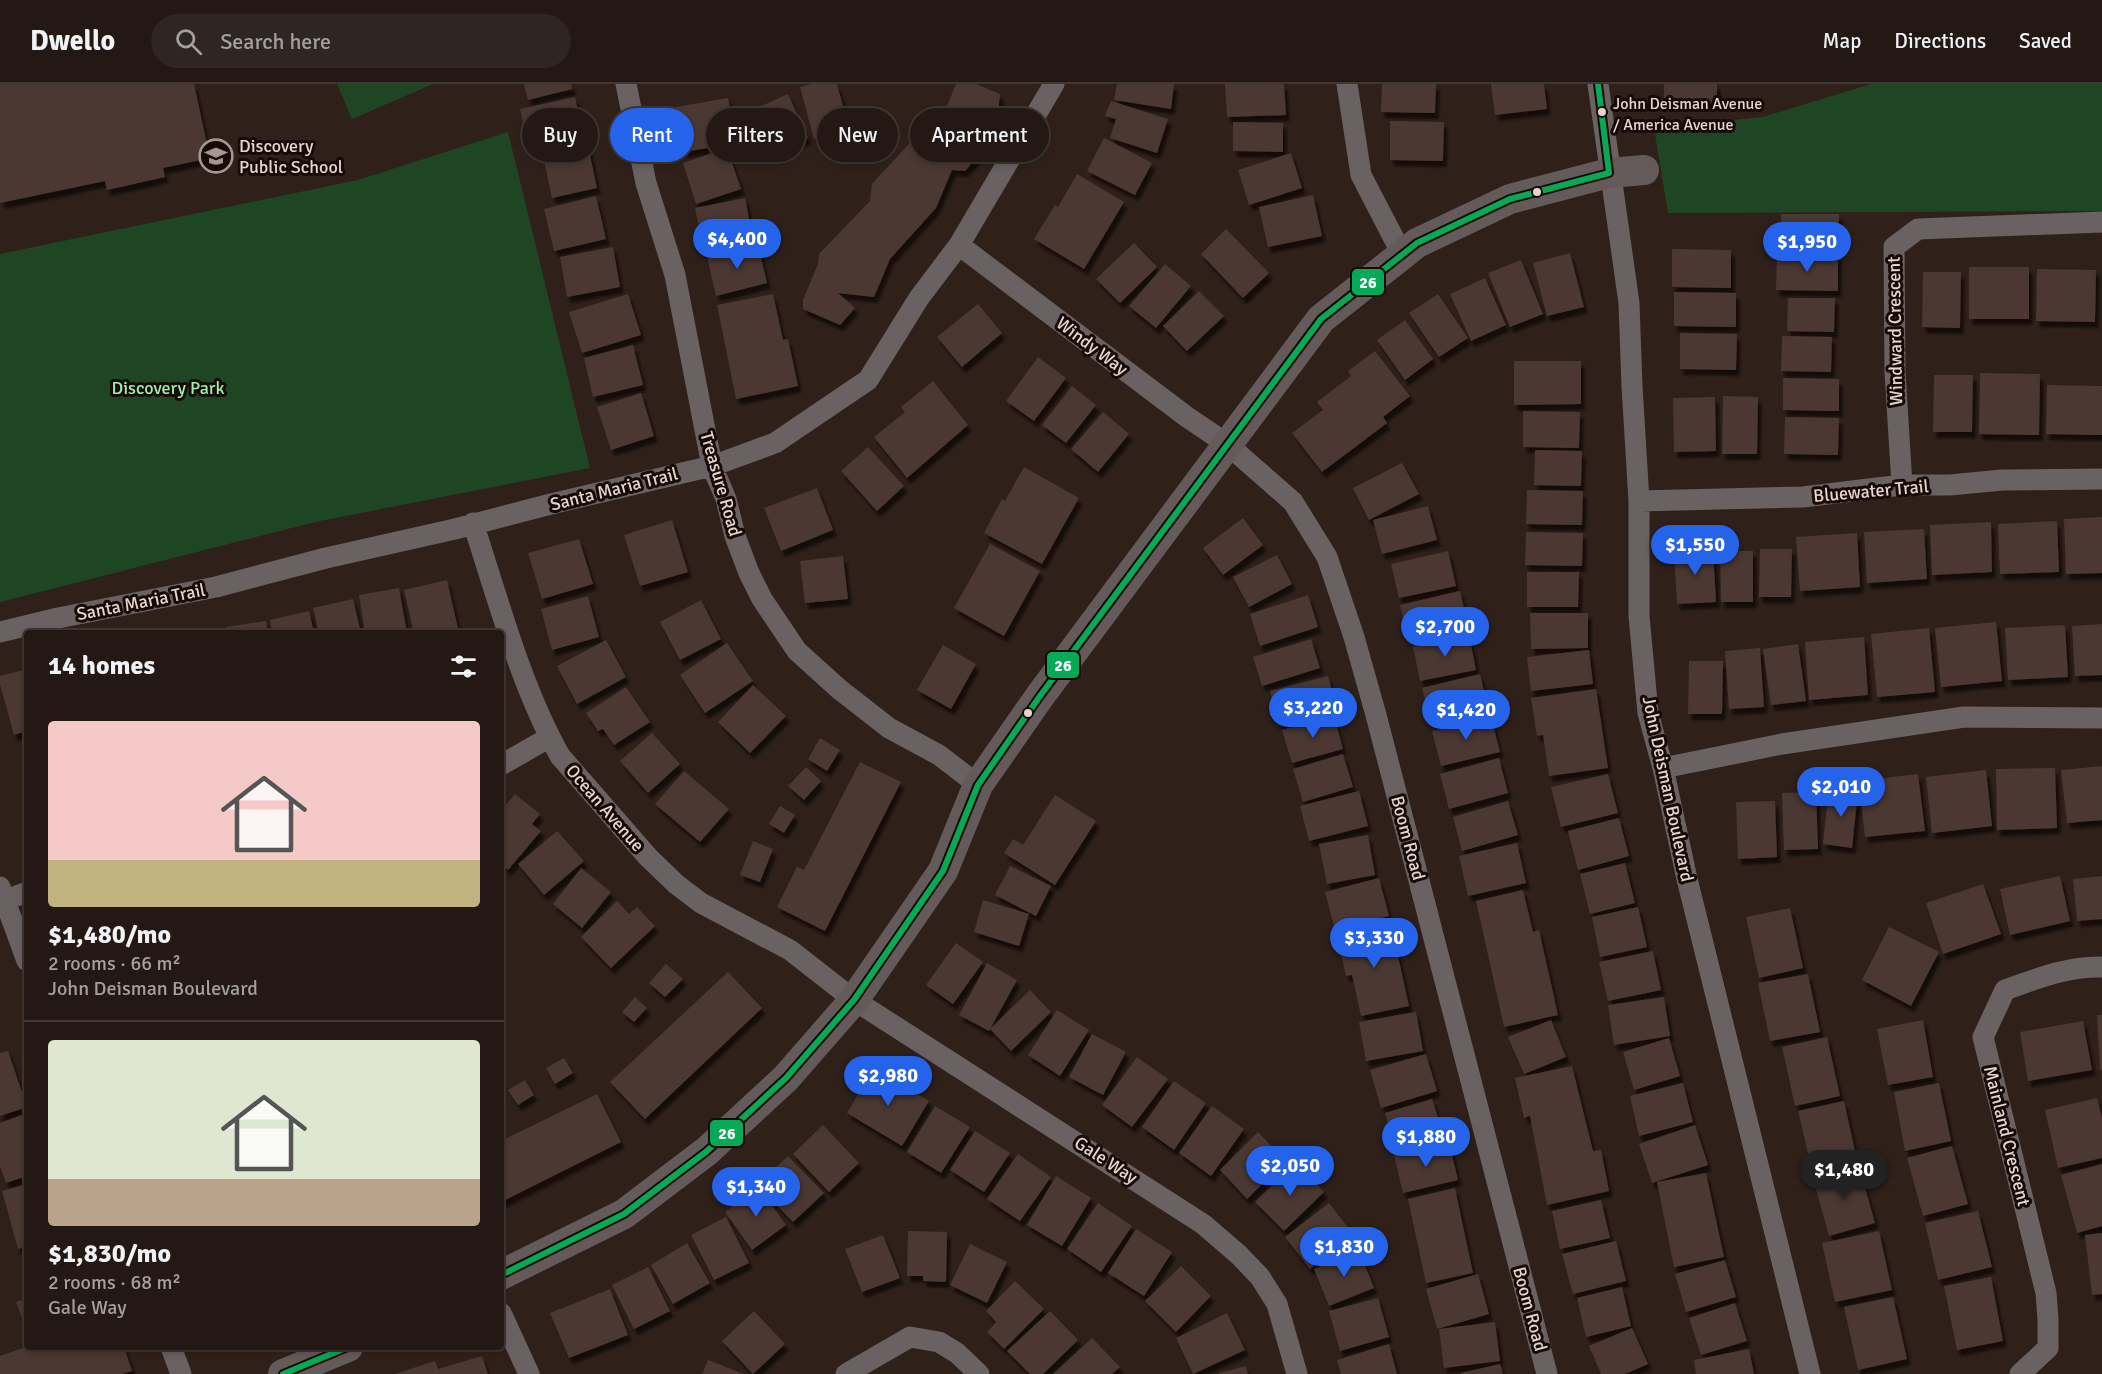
<!DOCTYPE html>
<meta charset="utf-8">
<style>
:root{--surface:#231814;--page:#2f2522;--text:#f1f3f6;--muted:#a3a0a0;--line:#403734;--accent:#2563eb}
body{margin:0;font-family:Signika,sans-serif;background:var(--page);color:var(--text);height:100vh;display:flex;flex-direction:column;font-size:22px;white-space:nowrap}
*{box-sizing:border-box;margin:0}
p{font-size:20px;color:var(--muted)}
.icon{flex:none;width:33px;height:33px;fill:none;stroke:currentColor;stroke-width:2;stroke-linecap:round;stroke-linejoin:round}
.map{position:relative;flex:1;overflow:hidden}
.sheet{position:absolute;left:24px;top:546px;width:480px;height:720px;display:flex;flex-direction:column;background:var(--surface);border-radius:6px;box-shadow:0 3px 9px #0003,0 0 0 2px var(--line)}
.sheet>*{flex:none}
.guide{position:absolute;left:522px;top:24px;width:570px;height:54px;display:flex;gap:12px}
.price{position:absolute;translate:-50% -51px;padding:0 14px;border-radius:21px;background:var(--accent);color:#fff;font-size:20px;line-height:39px;filter:drop-shadow(0 2px 3px #0008)}
.price::after{content:'';position:absolute;left:50%;top:36px;width:18px;height:14px;margin-left:-9px;background:inherit;clip-path:polygon(0 0,100% 0,50% 100%)}
.price.active{background:#222;color:#fff}
ul{padding:0;list-style:none}
li{display:grid;align-content:center;gap:12px;height:318px;padding:0 24px}
li+li{border-top:2px solid var(--line)}
li span{display:grid;place-items:center;height:186px;border-radius:6px;color:#555}
li>.icon{margin-inline-start:auto}
span .icon{width:108px;height:108px;fill:#fffc;stroke-width:1}
li b{font-size:26px}
h2{display:flex;justify-content:space-between;align-items:center;height:72px;padding:0 24px;font-size:26px}
.pill{padding:0 21px;border-radius:27px;background:var(--surface);box-shadow:0 3px 9px #0003,0 0 0 2px var(--line);font-size:21px;line-height:54px}
.pill.active{background:var(--accent);color:#fff}
header{display:flex;align-items:center;gap:36px;box-sizing:border-box;height:84px;padding:0 30px;background:var(--surface);border-bottom:2px solid var(--line)}
header strong{font-size:28px}
nav{display:flex;gap:33px;margin-inline-start:auto;font-size:21px}
.search{width:420px;height:54px;background:var(--page);display:flex;align-items:center;gap:15px;box-sizing:border-box;padding:0 21px;border-radius:33px;color:var(--muted);font-size:22px}
.map>svg:first-child{display:block}
.green{fill:#1e4624}
.building{fill:#4c3830;filter:url(#shadow)}
.lines{fill:none;stroke-linecap:round;stroke-linejoin:round}
.street{stroke:#696162;stroke-width:21}
.secondary{stroke:#645a59;stroke-width:30}
.bus-1-casing{stroke:#160a06;stroke-width:10}
.bus-1{stroke:#06aa56;stroke-width:6}
.bus-dot{fill:#e7d5cd;stroke:#160a06;stroke-width:2}
.labels{text-anchor:middle;stroke-width:6;stroke-linejoin:round;paint-order:stroke}
.bus-label{font-size:16px;fill:#e7d5cd;stroke:#160a06;text-anchor:start}
.poi-label{font-size:18px;fill:#e7d5cd;stroke:#160a06;text-anchor:start}
.street-label{font-size:18px;fill:#e7d5cd;stroke:#160a06}
.park-label{font-size:18px;fill:#9af2a7;stroke:#160a06}
.line-badge{stroke:#160a06;stroke-width:2}
.badge-label{font-size:16px;text-anchor:middle;font-weight:bold;fill:#fff}
</style>
<header>
<strong>Dwello</strong>
<div class="search"><svg class="icon" aria-label="search" viewBox="0 0 24 24"><circle cx="10" cy="10" r="6"/><path d="M15 15l6 6"/></svg>Search here</div>
<nav><a>Map</a><a>Directions</a><a>Saved</a></nav>
</header>
<div class="map">
<svg width="2102" height="1290" viewBox="0 0 2102 1290">
<defs>
<filter id="shadow"><feDropShadow dx="3.5" dy="6" stdDeviation="1.5" flood-color="#0009"/></filter>
</defs>
<rect width="100%" height="100%" fill="#2f201a"/>
<path class="green" d="M337 0H433L352 35Z
M1871 0H2102V127L1668 129 1654 44 1763 33Z
M508 48 590 384 315 438 0 518V170L358 96Z"/>
<path class="building" d="M0 0H194L210 74 163 84 165 93 107 106 105 97 0 119Z
M524 0H571L572 5 528 16Z
M812 0H837L849 45 814 55 800 3Z
M956 0H976L1000 10 996 49 986 63 965 87 952 86 936 124 890 175 874 213 838 209 855 224 840 241 803 225V216L818 180 819 170 870 117 872 100 917 51 927 27 944 29Z
M1117 0H1174L1171 25 1114 16Z
M1225 0H1284L1286 31 1227 33Z
M1382 0H1436L1435 29 1381 28Z
M1491 0H1544L1547 25 1495 31Z
M1664 0H1717V20H1664Z
M788 10 808 54 775 69 755 25Z
M575 13 584 53 529 65 520 25Z
M728 14 736 59 684 68 676 23Z
M1111 17 1168 35 1157 69 1110 54 1116 35 1105 32Z
M1390 37 1444 38 1443 77 1390 76Z
M1233 38 1283 39V68L1233 67Z
M1104 54 1152 79 1135 111 1087 87Z
M588 62 597 104 552 114 543 72Z
M727 64 741 105 696 120 683 79Z
M1291 69 1302 104 1249 121 1238 86Z
M1077 90 1124 118 1084 185 1034 155 1055 121 1058 123Z
M1313 111 1322 152 1268 163 1259 123Z
M596 112 606 155 554 167 544 125Z
M745 114 753 154 703 163 695 124Z
M1781 130H1839V165L1781 164Z
M1226 145 1269 189 1243 214 1201 170Z
M1134 159 1157 183 1120 219 1096 195Z
M758 160 767 199 716 212 707 173Z
M613 163 620 203 567 213 560 173Z
M1672 165 1731 166V204L1672 203Z
M1570 169 1584 223 1547 232 1533 179Z
M1777 170 1838 171V207L1776 206Z
M1521 176 1543 230 1510 243 1488 189Z
M1165 180 1191 202 1156 244 1129 222Z
M1969 183H2029V235H1969Z
M2037 185 2096 186 2095 238 2036 237Z
M1923 188H1961L1960 244 1922 243Z
M1485 194 1506 241 1471 257 1450 210Z
M1199 207 1224 232 1187 267 1163 242Z
M1674 208 1736 209V243L1674 242Z
M628 210 641 251 582 269 569 228Z
M773 210 783 256 788 255 798 302 736 315 717 221Z
M1438 210 1468 254 1439 273 1409 229Z
M1788 214H1835L1834 248 1787 247Z
M978 220 1002 249 962 283 937 253Z
M1405 236 1433 275 1405 296 1377 256Z
M1680 249 1737 250 1736 286 1680 285Z
M1782 252 1832 253 1831 288 1781 287Z
M633 261 643 301 593 313 584 274Z
M1375 267 1410 312 1383 333 1387 339 1322 388 1292 349 1323 326 1317 318 1351 292 1348 287Z
M1038 273 1066 294 1034 337 1006 317Z
M1514 277H1581V320L1514 321Z
M1980 289 2040 290 2039 351 1979 350Z
M1934 291H1973L1972 348H1933Z
M1783 294 1839 295V327L1783 326Z
M933 297 968 341 907 394 874 353 905 328 901 323Z
M2047 301 2102 302V351L2046 350Z
M1072 302 1096 321 1066 359 1042 341Z
M641 309 654 352 611 366 597 323Z
M1723 312 1758 313 1757 370H1722Z
M1715 313 1716 367 1674 368 1673 314Z
M1523 327 1580 328 1579 364 1523 363Z
M1103 328 1129 350 1098 388 1071 365Z
M1785 333 1839 334 1838 371 1784 370Z
M868 363 904 402 877 427 841 387Z
M1535 366 1582 367 1581 402 1534 401Z
M1402 379 1419 410 1369 436 1353 404Z
M1024 383 1079 414 1042 480 984 449 1002 415 1005 417Z
M817 404 833 446 781 467 764 424Z
M1527 406 1583 407 1582 441 1526 440Z
M1428 422 1437 456 1382 470 1373 436Z
M2102 433V489L2066 490 2064 435Z
M1243 434 1263 461 1223 491 1203 464Z
M672 436 688 488 640 502 624 451Z
M2057 437 2059 488 2000 490 1998 440Z
M1991 438 1992 488 1932 491 1930 441Z
M1924 445 1927 495 1867 499 1864 448Z
M1526 448 1583 449 1582 482 1525 481Z
M1857 449 1860 503 1800 507 1796 453Z
M579 455 593 500 542 515 528 469Z
M990 460 1040 487 1004 552 954 524Z
M1713 464 1716 518 1677 520 1674 466Z
M1760 465H1792L1791 513H1759Z
M1448 467 1456 502 1399 514 1391 480Z
M1720 467H1753V518H1721Z
M1277 471 1292 500 1249 523 1233 493Z
M843 472 848 515 805 519 800 477Z
M1527 488H1579L1578 523H1527Z
M447 496 459 549H414L404 506Z
M399 504 407 549H365L359 511Z
M1460 507 1468 542 1408 555 1400 521Z
M1308 511 1318 543 1260 562 1250 530Z
M588 512 599 553 552 566 541 525Z
M353 515 361 549H319L313 524Z
M701 516 721 555 680 576 660 538Z
M309 527 314 549H272L270 536Z
M1530 529H1588V564L1531 565Z
M266 537 268 549H227L226 543Z
M1996 538 2002 597 1941 603 1935 544Z
M2102 540V591L2075 592 2072 542Z
M2065 541 2068 593 2008 596 2005 544Z
M1929 544 1935 608 1877 613 1871 550Z
M1469 550 1476 586 1420 597 1413 562Z
M1864 553 1868 611 1809 616 1805 558Z
M1311 555 1320 584 1262 602 1253 573Z
M606 556 626 593 577 620 557 582Z
M727 559 753 597 705 629 680 591Z
M1798 560 1806 617 1771 621 1763 565Z
M943 561 976 580 951 625 917 606Z
M1760 564 1764 623 1729 625 1725 567Z
M1589 566 1593 600 1531 607 1527 573Z
M1689 577H1723L1722 630H1688Z
M27 585V647L14 651 0 600V592Z
M1480 590 1488 625 1431 639 1422 604Z
M1328 592 1337 625 1278 640 1270 607Z
M753 601 786 632 750 669 718 638Z
M626 603 650 638 614 661 603 645 598 647 586 629Z
M1596 605 1608 684 1549 692 1543 651 1537 652 1531 614Z
M1334 632 1343 665 1292 679 1282 646Z
M1491 633 1500 668 1441 682 1432 647Z
M652 649 680 680 648 709 620 677Z
M820 654 840 666 827 687 808 675Z
M1343 670 1353 703 1303 718 1293 685Z
M1499 674 1508 709 1449 725 1440 690Z
M860 678 901 698 825 847 777 823 797 783 804 786Z
M2102 682V736L2067 739 2061 686Z
M806 683 821 697 804 716 788 702Z
M2055 684 2057 744 1997 746 1996 685Z
M1986 686 1992 742 1932 749 1926 693Z
M684 687 729 725 700 758 655 720Z
M1608 690 1618 729 1561 743 1551 703Z
M1918 690 1925 747 1865 753 1859 697Z
M1829 704 1858 707 1852 764 1823 760Z
M1359 707 1368 742 1309 757 1300 722Z
M1816 708 1818 765 1784 766 1782 709Z
M515 710 540 730 532 740 541 747 508 786 501 780V727Z
M1055 711 1096 737 1055 801 1004 769 1013 755 1023 761Z
M1508 717 1518 751 1462 767 1453 733Z
M1775 717 1777 773 1738 775 1736 718Z
M780 722 795 731 784 749 769 740Z
M1619 734 1629 772 1578 786 1568 747Z
M557 747 584 777 544 811 518 780Z
M1368 751 1375 791 1327 800 1319 760Z
M753 757 773 765 760 798 740 791Z
M1517 759 1526 799 1468 812 1459 772Z
M1625 779 1635 819 1590 830 1580 790Z
M1010 782 1051 802 1036 832 995 811Z
M581 784 611 808 582 844 553 820Z
M2060 792 2070 837 2010 851 2000 805Z
M2102 792V835L2077 837 2073 795Z
M1379 794 1389 832 1335 846 1325 808Z
M1983 800 2001 850 1943 870 1926 819Z
M1523 806 1533 848 1539 846 1558 931 1504 943 1476 817Z
M983 816 1029 830 1019 862 974 848Z
M617 817 629 830 637 823 655 842 611 884 581 853Z
M1638 823 1647 863 1600 873 1592 833Z
M1790 824 1803 884 1759 894 1746 833Z
M1391 840 1409 922 1361 932 1352 891 1346 892 1337 852Z
M1889 843 1939 868 1911 922 1862 896Z
M956 859 983 878 953 920 926 901Z
M1653 867 1661 906 1608 917 1599 878Z
M987 879 1017 896 989 947 959 931Z
M666 880 683 895 665 913 649 899Z
M728 888 762 924 645 1035 610 998Z
M1808 890 1820 948 1770 957 1758 899Z
M1030 906 1051 928 1011 967 990 945Z
M635 913 647 924 634 938 622 928Z
M1664 913 1670 952 1614 961 1608 921Z
M1057 926 1089 946 1060 992 1028 971Z
M1416 928 1423 967 1366 977 1359 938Z
M2097 931H2102V986H2100Z
M1551 936 1566 973 1524 990 1508 953Z
M1923 936 1933 993 1888 1001 1877 945Z
M2083 937 2092 986 2028 997 2020 948Z
M1092 950 1126 968 1103 1011 1069 993Z
M1827 953 1840 1012 1795 1022 1782 963Z
M1669 954 1680 992 1634 1006 1623 968Z
M8 967 27 1023 0 1032V969Z
M1426 970 1437 1007 1381 1024 1370 986Z
M1137 973 1168 995 1132 1043 1102 1021Z
M564 974 573 989 555 1000 546 984Z
M1572 982 1593 1067 1601 1066 1609 1107 1547 1121 1530 1032 1524 1034 1515 994Z
M874 984 929 1017 902 1062 847 1029Z
M525 996 534 1011 518 1021 508 1006Z
M1174 997 1206 1019 1174 1066 1142 1043Z
M1683 999 1693 1038 1639 1052 1630 1012Z
M1939 999 1951 1057 1905 1067 1894 1008Z
M597 1010 621 1058 501 1118V1057Z
M2097 1014 2102 1034V1074L2058 1084 2045 1026Z
M1432 1015 1444 1052 1397 1067 1385 1029Z
M1844 1017 1857 1076 1812 1086 1798 1027Z
M935 1022 970 1043 941 1089 907 1068Z
M1212 1022 1244 1045 1211 1092 1179 1069Z
M27 1029V1092L6 1099 0 1082V1039Z
M823 1041 859 1079 829 1108 793 1070Z
M1695 1041 1708 1081 1652 1099 1639 1060Z
M975 1047 1010 1069 984 1108 950 1086Z
M1258 1048 1286 1077 1247 1115 1220 1086Z
M1449 1058 1458 1096 1403 1109 1394 1071Z
M1952 1062 1968 1120 1923 1132 1907 1074Z
M1018 1070 1051 1093 1020 1137 987 1115Z
M788 1072 824 1109 793 1138 763 1107 777 1094 771 1088Z
M1296 1079 1324 1108 1284 1147 1255 1118Z
M2102 1080V1142L2077 1149 2061 1091Z
M1859 1082 1875 1139 1829 1152 1813 1094Z
M1706 1089 1724 1173 1674 1183 1657 1098Z
M1056 1092 1091 1114 1062 1162 1027 1141Z
M27 1100V1162L18 1165 2 1107Z
M759 1103 786 1141 752 1166 725 1128Z
M1455 1104 1473 1189 1426 1199 1408 1115Z
M1601 1116 1610 1154 1560 1165 1552 1127Z
M1098 1119 1132 1142 1101 1188 1067 1165Z
M1329 1119 1354 1151 1310 1185 1285 1153Z
M1978 1127 1992 1183 1938 1196 1925 1139Z
M726 1133 749 1179 714 1196 691 1151Z
M1136 1145 1172 1168 1144 1212 1108 1189Z
M908 1147 947 1148 946 1198 923 1197V1192H907Z
M1879 1147 1892 1206 1835 1218 1822 1159Z
M2102 1149V1210L2092 1211 2085 1151Z
M883 1151 900 1194 862 1208 845 1165Z
M1616 1157 1626 1197 1573 1210 1562 1170Z
M687 1159 710 1199 673 1220 651 1181Z
M970 1160 1007 1178 987 1219 950 1201Z
M1359 1166 1374 1204 1329 1222 1314 1185Z
M1725 1176 1736 1213 1686 1228 1675 1190Z
M1181 1182 1211 1212 1176 1248 1145 1217Z
M648 1183 670 1227 634 1245 612 1201Z
M1478 1190 1489 1230 1437 1245 1426 1205Z
M1991 1193 2003 1257 1957 1266 1944 1202Z
M1015 1197 1044 1225 1004 1265 987 1248 996 1238 986 1227Z
M1622 1203 1631 1242 1586 1253 1577 1214Z
M610 1205 628 1251 569 1274 550 1229Z
M1893 1213 1907 1275 1858 1286 1844 1223Z
M27 1214V1235L23 1237 16 1218Z
M1378 1214 1389 1253 1340 1267 1329 1227Z
M1735 1219 1747 1257 1701 1271 1689 1234Z
M754 1227 785 1260 753 1290 722 1257Z
M1050 1227 1078 1256 1043 1290H1030L1007 1267Z
M1227 1229 1245 1266 1193 1290 1176 1254Z
M1495 1238 1500 1277 1444 1284 1439 1245Z
M1632 1244 1648 1280 1625 1290H1601L1589 1262Z
M1092 1254 1120 1283 1112 1290H1053Z
M1389 1260 1397 1290H1341L1337 1276Z
M26 1263H124L132 1287 122 1290H0V1272Z
M1749 1265 1754 1290H1696L1694 1276Z
M482 1272 488 1290H395L435 1277 438 1285Z
M708 1276 744 1290H702Z
M1500 1280 1503 1290H1461V1289Z
M1246 1282 1248 1290H1219V1289Z"/>
<g class="lines">
<path class="street" d="M626 0 646 99 675 191 712 382 726 415 735 452 749 489 762 515 797 567 839 605 889 644 939 671 978 701
M1347 0 1361 91 1402 170
M1598 0 1629 219 1632 302 1639 417V532L1648 629 1663 684 1687 795 1810 1290
M959 161 1187 333 1227 360 1293 418 1327 473 1354 553 1376 631 1547 1290
M1902 401 1895 288 1894 163 1918 145 2102 138
M1639 417 1803 413 1902 401H1950L2002 396 2102 395
M473 439C498 515 521 603 560 672L648 773 676 800 701 819 790 866 854 916 1203 1140 1239 1171 1260 1193 1277 1220 1297 1290
M0 548 58 534 216 503 326 474 455 445 551 420 712 382 775 359 868 296 919 214 959 161 1054 0
M501 681 550 653
M1663 684 1782 660 1964 633 2102 634
M0 803 27 877
M6 816 27 808
M501 1229 529 1290
M171 1263 181 1290
M846 1290 910 1253 939 1258 957 1269 979 1290
M2020 1290 2048 1264V1235L2046 1209 1983 953 2005 906C2036 895 2068 882 2102 883"/>
<path class="secondary" d="M501 1191 624 1130 707 1067 786 994 854 916 943 787 978 701 1040 612 1321 235 1417 159 1510 115 1609 89 1644 86
M283 1290 348 1263"/>
<g class="bus-1-casing">
<path id="bus-1" d="M1598 0 1609 89
M501 1191 624 1130 707 1067 786 994 854 916 943 787 978 701 1040 612 1321 235 1417 159 1510 115 1609 89
M283 1290 348 1263"/>
</g>
<use href="#bus-1" class="bus-1"/>
</g>
<defs>
<g id="school-ring" transform="scale(1.725)"><circle r="9.5" fill="#160a06" stroke="#a7968e" stroke-width="1.5"/><path d="M0-5L7-2L0 1L-7-2ZM-4 1L0 2.5L4 1V4Q0 6-4 4Z" fill="#a7968e"/></g>
</defs>
<g fill-rule="evenodd">
<use href="#school-ring" x="216" y="72"/>
</g>
<g class="bus-dot">
<circle cx="1602" cy="28" r="5"/>
<circle cx="1537" cy="108" r="5"/>
<circle cx="1028" cy="629" r="5"/>
</g>
<g class="labels">
<g class="bus-label">
<text x="1613" y="25">John Deisman Avenue<tspan x="1613" dy="21">/ America Avenue</tspan></text>
</g>
<g class="poi-label">
<text x="239" y="68">Discovery<tspan x="239" dy="21">Public School</tspan></text>
</g>
<g class="street-label">
<text transform="translate(1895 247) rotate(-91)" y="6">Windward Crescent</text>
<text transform="translate(1092 262) rotate(37)" y="6">Windy Way</text>
<text transform="translate(721 400) rotate(74)" y="6">Treasure Road</text>
<text transform="translate(614 405) rotate(-14)" y="6">Santa Maria Trail</text>
<text transform="translate(1871 407) rotate(-5)" y="6">Bluewater Trail</text>
<text transform="translate(141 518) rotate(-11)" y="6">Santa Maria Trail</text>
<text transform="translate(1668 705) rotate(78)" y="6">John Deisman Boulevard</text>
<text transform="translate(605 724) rotate(49)" y="6">Ocean Avenue</text>
<text transform="translate(1408 754) rotate(75)" y="6">Boom Road</text>
<text transform="translate(2007 1052) rotate(76)" y="6">Mainland Crescent</text>
<text transform="translate(1106 1076) rotate(33)" y="6">Gale Way</text>
<text transform="translate(1530 1225) rotate(75)" y="6">Boom Road</text>
</g>
<g class="park-label">
<text x="168" y="310">Discovery Park</text>
</g>
</g>
<g class="line-badge">
<rect x="1351" y="184" width="34" height="28" rx="6" fill="#06aa56"/>
<rect x="1046" y="567" width="34" height="28" rx="6" fill="#06aa56"/>
<rect x="709" y="1035" width="35" height="28" rx="6" fill="#06aa56"/>
</g>
<g class="badge-label">
<text x="1368" y="204">26</text>
<text x="1063" y="587">26</text>
<text x="727" y="1055">26</text>
</g>
</svg>
<b class="price" style="left:737px;top:186px">$4,400</b>
<b class="price" style="left:1807px;top:189px">$1,950</b>
<b class="price" style="left:1695px;top:492px">$1,550</b>
<b class="price" style="left:1445px;top:574px">$2,700</b>
<b class="price" style="left:1313px;top:655px">$3,220</b>
<b class="price" style="left:1466px;top:657px">$1,420</b>
<b class="price" style="left:1841px;top:734px">$2,010</b>
<b class="price" style="left:1374px;top:885px">$3,330</b>
<b class="price" style="left:888px;top:1023px">$2,980</b>
<b class="price" style="left:1426px;top:1084px">$1,880</b>
<b class="price" style="left:1290px;top:1113px">$2,050</b>
<b class="price active" style="left:1844px;top:1117px">$1,480</b>
<b class="price" style="left:756px;top:1134px">$1,340</b>
<b class="price" style="left:1344px;top:1194px">$1,830</b>
<div class="guide">
<a class="pill">Buy</a>
<a class="pill active">Rent</a>
<a class="pill">Filters</a>
<a class="pill">New</a>
<a class="pill">Apartment</a>
</div>
<section class="sheet">
<h2>14 homes<svg class="icon" aria-label="filters" viewBox="0 0 24 24"><path d="M4 7h16M4 17h16"/><circle cx="9" cy="7" r="2"/><circle cx="15" cy="17" r="2"/></svg></h2>
<ul>
<li><span style="background:linear-gradient(#f6c9c9 75%,#c2b280 0)"><svg class="icon" aria-label="home" viewBox="0 0 24 24"><path d="M3 11l9-7 9 7M6 9v11h12V9"/></svg></span><div><b>$1,480/mo</b><p>2 rooms · 66 m²</p><p>John Deisman Boulevard</p></div></li>
<li><span style="background:linear-gradient(#dfe7d0 75%,#b9a48a 0)"><svg class="icon" aria-label="home" viewBox="0 0 24 24"><path d="M3 11l9-7 9 7M6 9v11h12V9"/></svg></span><div><b>$1,830/mo</b><p>2 rooms · 68 m²</p><p>Gale Way</p></div></li>
</ul>
</section>
</div>
